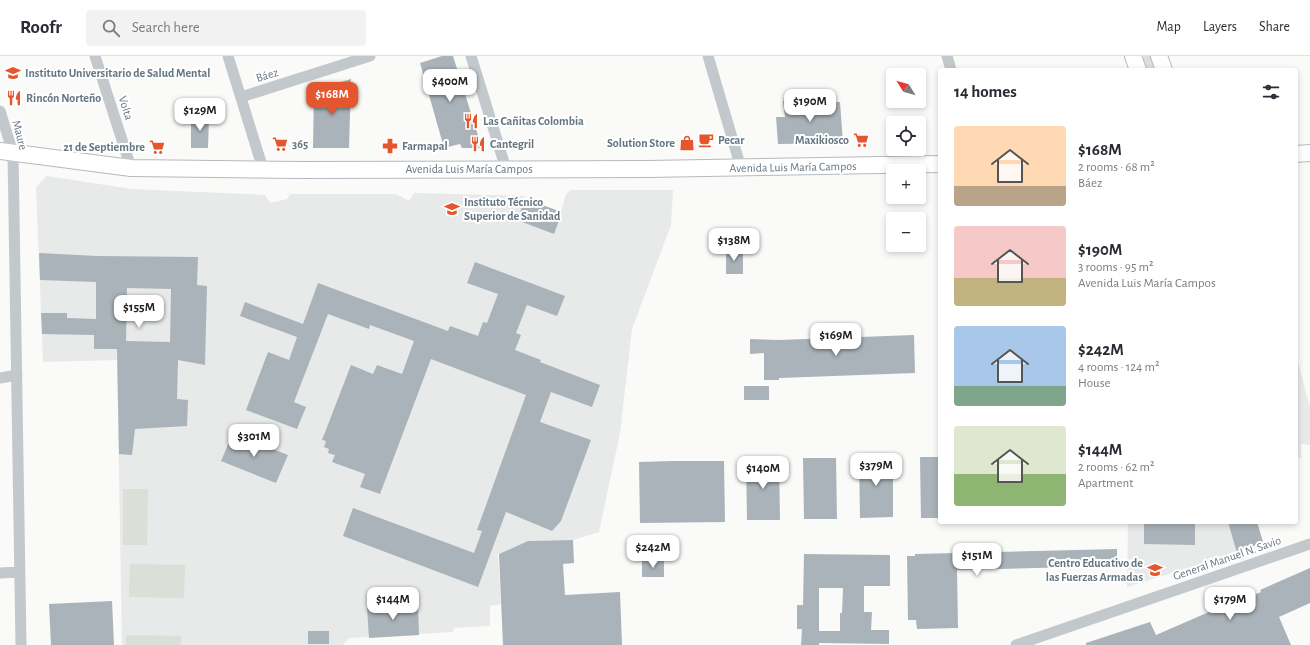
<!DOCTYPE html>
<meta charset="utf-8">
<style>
:root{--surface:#fff;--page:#f2f2f3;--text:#2b2b33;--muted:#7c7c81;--line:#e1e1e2;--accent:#e4572e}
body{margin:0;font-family:"Alegreya Sans",sans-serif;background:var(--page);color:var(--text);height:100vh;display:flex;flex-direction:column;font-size:15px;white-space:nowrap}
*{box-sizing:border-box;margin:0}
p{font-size:13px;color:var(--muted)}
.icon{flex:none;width:22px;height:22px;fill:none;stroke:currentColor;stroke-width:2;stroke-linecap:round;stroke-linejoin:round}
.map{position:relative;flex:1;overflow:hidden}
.panel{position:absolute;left:938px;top:12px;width:360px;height:456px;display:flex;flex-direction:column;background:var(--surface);border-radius:4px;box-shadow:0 2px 6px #0003}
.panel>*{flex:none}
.needle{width:26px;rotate:307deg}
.fabs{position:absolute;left:886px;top:12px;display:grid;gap:8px}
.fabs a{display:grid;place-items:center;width:40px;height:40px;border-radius:4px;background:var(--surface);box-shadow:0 2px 6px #0003;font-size:20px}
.price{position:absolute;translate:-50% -34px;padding:0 9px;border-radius:8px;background:#fff;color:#222;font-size:13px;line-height:26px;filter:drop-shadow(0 1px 2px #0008)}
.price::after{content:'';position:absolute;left:50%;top:24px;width:12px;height:9px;margin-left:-6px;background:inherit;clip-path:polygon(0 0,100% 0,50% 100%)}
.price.on{background:var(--accent);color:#fff}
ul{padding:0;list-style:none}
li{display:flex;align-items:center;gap:12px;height:100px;padding:0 16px}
li span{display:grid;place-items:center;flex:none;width:112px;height:80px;border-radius:4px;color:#555}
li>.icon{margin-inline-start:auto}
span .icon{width:48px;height:48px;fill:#fffc;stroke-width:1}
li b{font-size:17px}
h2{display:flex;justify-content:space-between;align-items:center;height:48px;padding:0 16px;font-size:17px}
header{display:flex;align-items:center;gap:24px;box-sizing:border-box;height:56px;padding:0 20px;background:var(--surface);border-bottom:1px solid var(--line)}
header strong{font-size:19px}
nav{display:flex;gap:22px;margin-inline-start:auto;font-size:14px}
.search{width:280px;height:36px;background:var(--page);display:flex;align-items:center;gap:10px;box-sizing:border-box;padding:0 14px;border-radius:4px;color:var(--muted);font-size:15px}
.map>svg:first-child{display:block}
.built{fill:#e8e9e9}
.green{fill:#dadfd7}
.building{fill:#aab3b9;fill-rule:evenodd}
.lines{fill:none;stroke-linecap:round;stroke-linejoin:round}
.secondary-casing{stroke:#b3babf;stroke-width:18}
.street{stroke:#c3c8cc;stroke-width:11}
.secondary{stroke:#fff;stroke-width:16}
.labels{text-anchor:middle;stroke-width:4;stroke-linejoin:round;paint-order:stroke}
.poi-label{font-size:12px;font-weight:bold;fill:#657683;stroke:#fff;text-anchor:start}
.street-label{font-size:12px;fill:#657683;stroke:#fff}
</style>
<header>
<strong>Roofr</strong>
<div class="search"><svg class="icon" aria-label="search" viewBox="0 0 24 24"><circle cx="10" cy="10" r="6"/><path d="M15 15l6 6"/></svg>Search here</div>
<nav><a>Map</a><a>Layers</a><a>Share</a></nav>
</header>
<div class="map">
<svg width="1310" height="589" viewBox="0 0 1310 589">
<rect width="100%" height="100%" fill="#fafaf8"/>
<path class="built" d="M47 120 132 133 265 139 270 147 287 143 290 138H396L409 145 414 137 524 140 525 143 561 156 566 138 571 134H673L671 169 632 273 620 377 599 476 573 484 528 485 498 498 501 548 490 550V570L454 572 453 576 349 582 343 589H122L117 304 43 306 36 131Z
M1296 299 1310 351V389L1301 388V402H1296Z
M1128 466H1257L1263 486 1237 497 1127 531Z"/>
<path class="green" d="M1144 0H1152L1158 14H1144L1141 4Z
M123 433H148L147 489H123Z
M130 508 185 509 184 542 129 541Z
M126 579 181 580V589H126Z"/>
<path class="building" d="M442 0H453L482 92H462L460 88 444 92 420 7Z
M351 23 349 92H313L314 34Z
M808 44V48L840 46 843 87 778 88 776 61H785L783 45Z
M191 61H209L208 92H191Z
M525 143 562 156 554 178 517 164Z
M726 194H743V218H726Z
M39 197 97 200 198 201 197 229 207 230 205 309 178 304 177 343 188 344 187 370 135 373 132 399 119 398 117 293H94V279L42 278 41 257H67V262L96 263V226L40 224ZM127 232 171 233 170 286 126 285Z
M475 206 565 240 557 260 527 249 516 277 521 279 515 294 541 304 540 306 600 329 592 351 551 336 540 366 591 384 561 465 552 475 506 456 478 531 343 480 353 452 474 497 482 475 477 474 526 339 431 303 380 438 360 431 365 418 332 406 335 399 328 397 329 393 324 391 326 385 322 384 351 309 373 318 377 309 402 318 414 285 370 269 369 273 328 258 294 346 306 351 297 373 246 354 268 296 289 304 297 281 240 260 245 246 303 268 318 227 448 275 450 270 478 280 483 266 487 267 498 238 467 227Z
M914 279 915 317 779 322V324H764V297L750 298V283L779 284Z
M744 330H769V344H744Z
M233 377 288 399 276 427 221 405Z
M859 401H893V461L860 462Z
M920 401H940V462H921Z
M803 402H836L837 463H804Z
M746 403H779L780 464H747Z
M672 405H724L725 466 640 467 639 406Z
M1144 466H1195V489L1144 488Z
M1228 466H1257L1263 486 1237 497Z
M573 484 574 507 563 508 565 539 620 536 622 589H503L499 498 528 485Z
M1117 493V510L957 514 958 572 917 573 916 564H908L907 500H915V498Z
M804 498 890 499V530H864V556H872L871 574H889V588L819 587V589H801L802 573H797V549H803ZM819 532H843L842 557H840V575H819Z
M664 504V521H642V505Z
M1310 512V547L1279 561 1291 589H1086V587L1150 566 1156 579 1225 549V551L1261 536 1260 534Z
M112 545 114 589H51L49 548Z
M418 549 419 579 369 582 367 552Z
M308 575H329V588H308Z"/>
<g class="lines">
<g class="secondary-casing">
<path id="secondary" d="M1133 0 1138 14
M1159 0 1164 14
M0 95 131 112 300 114 648 113 940 108
M1296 98 1310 97"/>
</g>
<path class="street" d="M95 0 131 112
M228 0 263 113
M471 0 506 113
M708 0 741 112
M947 0 951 14
M241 41 370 0
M0 55 13 97 21 589
M0 322 17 319
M0 517 20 516
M1016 589 1310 488"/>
<use href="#secondary" class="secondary"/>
</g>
<defs>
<g id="university-bare" transform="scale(1.2)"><path d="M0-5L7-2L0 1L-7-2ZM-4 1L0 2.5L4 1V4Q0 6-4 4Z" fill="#e4572e" stroke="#fff" stroke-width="2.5" paint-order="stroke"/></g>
<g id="restaurant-bare" transform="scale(1.2)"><path d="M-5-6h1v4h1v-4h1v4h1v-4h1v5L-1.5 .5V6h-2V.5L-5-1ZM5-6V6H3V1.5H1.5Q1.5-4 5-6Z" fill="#e4572e" stroke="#fff" stroke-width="2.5" paint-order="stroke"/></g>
<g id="cafe-bare" transform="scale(1.2)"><path d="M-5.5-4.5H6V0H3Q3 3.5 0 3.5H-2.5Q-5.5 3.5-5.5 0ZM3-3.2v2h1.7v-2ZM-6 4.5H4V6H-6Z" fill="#e4572e" stroke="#fff" stroke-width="2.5" paint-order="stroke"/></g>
<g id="supermarket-bare" transform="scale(1.2)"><path d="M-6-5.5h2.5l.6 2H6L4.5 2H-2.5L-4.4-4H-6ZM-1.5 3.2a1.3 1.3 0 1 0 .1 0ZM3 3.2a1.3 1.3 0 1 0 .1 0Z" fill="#e4572e" stroke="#fff" stroke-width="2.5" paint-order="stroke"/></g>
<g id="shop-bare" transform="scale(1.2)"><path d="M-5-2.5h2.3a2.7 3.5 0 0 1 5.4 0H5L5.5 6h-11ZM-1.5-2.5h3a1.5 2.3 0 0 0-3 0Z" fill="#e4572e" stroke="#fff" stroke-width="2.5" paint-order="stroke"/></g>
<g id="pharmacy-bare" transform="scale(1.2)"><path d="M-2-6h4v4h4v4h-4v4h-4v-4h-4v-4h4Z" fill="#e4572e" stroke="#fff" stroke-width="2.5" paint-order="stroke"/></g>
</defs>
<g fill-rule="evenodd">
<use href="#university-bare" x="13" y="17"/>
<use href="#restaurant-bare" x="14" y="42"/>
<use href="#restaurant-bare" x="471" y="65"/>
<use href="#cafe-bare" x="706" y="84"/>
<use href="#supermarket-bare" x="861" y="84"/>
<use href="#shop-bare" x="687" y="87"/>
<use href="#supermarket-bare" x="280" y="88"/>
<use href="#restaurant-bare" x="478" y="88"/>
<use href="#pharmacy-bare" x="390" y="90"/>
<use href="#supermarket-bare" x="157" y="91"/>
<use href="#university-bare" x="452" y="153"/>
<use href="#university-bare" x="1155" y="514"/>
</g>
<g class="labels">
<g class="poi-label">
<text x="25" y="21">Instituto Universitario de Salud Mental</text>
<text x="26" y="46">Rincón Norteño</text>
<text x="483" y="69">Las Cañitas Colombia</text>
<text x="718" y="88">Pecar</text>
<text x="849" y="88" text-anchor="end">Maxikiosco</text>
<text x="675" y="91" text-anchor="end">Solution Store</text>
<text x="292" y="92">365</text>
<text x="490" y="92">Cantegril</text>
<text x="402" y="94">Farmapal</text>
<text x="145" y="95" text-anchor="end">21 de Septiembre</text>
<text x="464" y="150">Instituto Técnico<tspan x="464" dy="14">Superior de Sanidad</tspan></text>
<text x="1143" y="511" text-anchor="end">Centro Educativo de<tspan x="1143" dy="14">las Fuerzas Armadas</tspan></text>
</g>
<g class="street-label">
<text transform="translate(267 19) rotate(-17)" y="4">Báez</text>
<text transform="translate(126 52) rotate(72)" y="4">Volta</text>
<text transform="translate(20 79) rotate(75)" y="4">Maure</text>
<text transform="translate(793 111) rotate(-1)" y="4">Avenida Luis María Campos</text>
<text x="469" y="117">Avenida Luis María Campos</text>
<text transform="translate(1227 502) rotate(-19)" y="4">General Manuel N. Savio</text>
</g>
</g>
</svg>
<div class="fabs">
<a><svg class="needle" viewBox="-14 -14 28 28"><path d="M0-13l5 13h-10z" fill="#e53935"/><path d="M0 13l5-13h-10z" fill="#7c7c81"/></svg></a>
<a><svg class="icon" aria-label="locate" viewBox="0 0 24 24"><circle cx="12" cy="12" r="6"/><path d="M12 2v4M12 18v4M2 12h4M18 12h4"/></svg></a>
<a>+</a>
<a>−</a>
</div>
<b class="price" style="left:450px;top:47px">$400M</b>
<b class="price on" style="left:332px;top:60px">$168M</b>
<b class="price" style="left:810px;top:67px">$190M</b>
<b class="price" style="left:200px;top:76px">$129M</b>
<b class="price" style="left:734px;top:206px">$138M</b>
<b class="price" style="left:139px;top:273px">$155M</b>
<b class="price" style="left:836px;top:301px">$169M</b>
<b class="price" style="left:254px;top:402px">$301M</b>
<b class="price" style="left:876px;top:431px">$379M</b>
<b class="price" style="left:763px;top:434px">$140M</b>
<b class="price" style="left:653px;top:513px">$242M</b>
<b class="price" style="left:977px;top:521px">$151M</b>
<b class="price" style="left:393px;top:565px">$144M</b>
<b class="price" style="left:1230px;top:565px">$179M</b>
<section class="panel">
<h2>14 homes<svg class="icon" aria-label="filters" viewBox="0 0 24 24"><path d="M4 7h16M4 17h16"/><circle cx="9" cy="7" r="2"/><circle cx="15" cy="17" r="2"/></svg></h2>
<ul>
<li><span style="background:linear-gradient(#ffd9b3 75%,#b9a48a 0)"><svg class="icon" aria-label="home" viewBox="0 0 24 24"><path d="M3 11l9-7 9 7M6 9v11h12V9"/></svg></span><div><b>$168M</b><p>2 rooms · 68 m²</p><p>Báez</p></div></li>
<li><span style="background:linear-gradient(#f6c9c9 65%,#c2b280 0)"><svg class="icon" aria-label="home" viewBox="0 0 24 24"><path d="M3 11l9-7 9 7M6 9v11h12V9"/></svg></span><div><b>$190M</b><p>3 rooms · 95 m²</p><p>Avenida Luis María Campos</p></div></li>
<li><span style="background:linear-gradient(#a9c7e8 75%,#7fa58c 0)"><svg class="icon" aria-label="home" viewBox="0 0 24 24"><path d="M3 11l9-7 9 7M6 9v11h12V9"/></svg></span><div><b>$242M</b><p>4 rooms · 124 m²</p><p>House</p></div></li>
<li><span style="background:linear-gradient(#dfe7d0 60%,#8fb573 0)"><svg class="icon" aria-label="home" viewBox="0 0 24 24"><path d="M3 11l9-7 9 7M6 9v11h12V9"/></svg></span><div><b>$144M</b><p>2 rooms · 62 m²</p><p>Apartment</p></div></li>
</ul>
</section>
</div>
